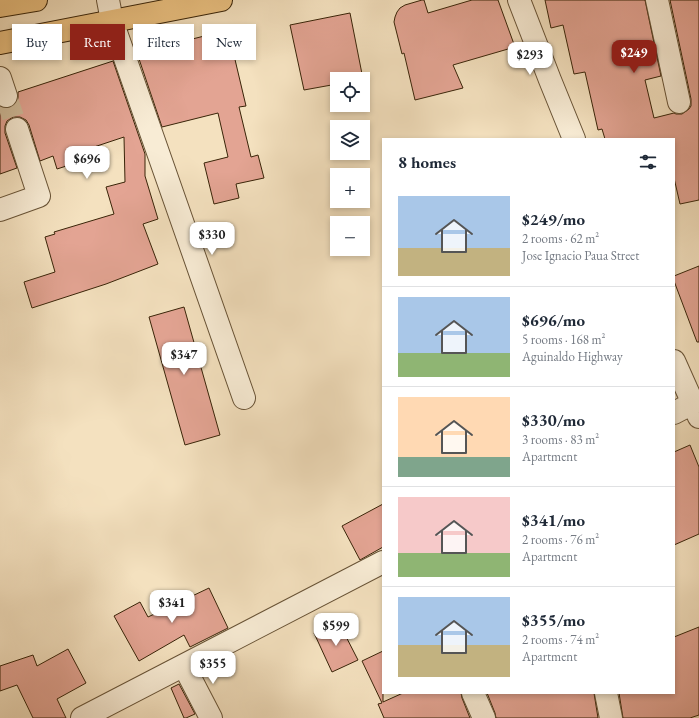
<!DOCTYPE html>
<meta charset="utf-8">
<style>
:root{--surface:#fff;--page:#f6f6f7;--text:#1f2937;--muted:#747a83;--line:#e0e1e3;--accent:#8f2418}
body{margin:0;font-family:"EB Garamond",serif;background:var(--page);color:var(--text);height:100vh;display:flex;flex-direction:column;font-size:15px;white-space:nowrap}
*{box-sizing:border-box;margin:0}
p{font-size:13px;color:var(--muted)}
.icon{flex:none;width:22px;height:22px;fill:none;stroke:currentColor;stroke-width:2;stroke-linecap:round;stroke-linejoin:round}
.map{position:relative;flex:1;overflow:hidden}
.side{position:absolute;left:382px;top:138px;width:293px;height:556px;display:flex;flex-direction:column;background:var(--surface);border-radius:0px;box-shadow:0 2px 6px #0003}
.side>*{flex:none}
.top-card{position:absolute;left:12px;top:24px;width:310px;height:36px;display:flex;gap:8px}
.buttons{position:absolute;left:330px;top:72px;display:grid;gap:8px}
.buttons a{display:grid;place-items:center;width:40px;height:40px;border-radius:0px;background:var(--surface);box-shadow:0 2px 6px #0003;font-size:20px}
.price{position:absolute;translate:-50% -34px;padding:0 9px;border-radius:8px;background:#fff;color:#222;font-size:13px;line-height:26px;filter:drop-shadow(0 1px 2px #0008)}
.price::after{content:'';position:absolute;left:50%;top:24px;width:12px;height:9px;margin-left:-6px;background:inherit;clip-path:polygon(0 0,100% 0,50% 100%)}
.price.current{background:var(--accent);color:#fff}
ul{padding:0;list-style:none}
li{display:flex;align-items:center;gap:12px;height:100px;padding:0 16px}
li+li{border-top:1px solid var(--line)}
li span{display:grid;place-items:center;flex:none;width:112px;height:80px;border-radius:0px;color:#555}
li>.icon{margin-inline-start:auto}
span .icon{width:48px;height:48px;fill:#fffc;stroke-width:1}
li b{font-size:17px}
h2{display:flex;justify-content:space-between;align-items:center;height:48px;padding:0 16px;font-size:17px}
.chip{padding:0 14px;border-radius:0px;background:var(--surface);box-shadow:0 2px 6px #0003;font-size:14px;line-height:36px}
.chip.current{background:var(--accent);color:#fff}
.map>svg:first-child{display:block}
.building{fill:#e3a493;stroke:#392408}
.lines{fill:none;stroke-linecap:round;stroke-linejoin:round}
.minor-tunnel{stroke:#cfbb9a;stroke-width:22;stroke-dasharray:22 11;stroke-linecap:butt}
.minor-casing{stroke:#685336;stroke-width:24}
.highway-casing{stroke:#392408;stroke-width:24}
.minor{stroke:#f8ecd5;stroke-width:22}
.highway{stroke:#eac080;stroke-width:22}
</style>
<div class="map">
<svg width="699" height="718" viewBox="0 0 699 718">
<rect width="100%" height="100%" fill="#f4e1bf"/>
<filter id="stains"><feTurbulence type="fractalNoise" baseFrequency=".005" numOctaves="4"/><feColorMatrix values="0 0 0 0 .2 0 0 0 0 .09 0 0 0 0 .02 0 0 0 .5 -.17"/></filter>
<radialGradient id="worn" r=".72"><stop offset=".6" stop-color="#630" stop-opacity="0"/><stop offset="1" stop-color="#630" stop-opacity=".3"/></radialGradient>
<path class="building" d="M422 0H424L428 13 472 0H498L515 47 453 65 463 88 415 100 404 53 402 54 394 22 395 17 397 12 400 8 405 5Z
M545 0H645L661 76 645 80 654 118 674 113 676 114H682L689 109 691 106V99L670 0H699V200L680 204 674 178V139H605L602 129 598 130 585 72 574 74 563 25 551 28Z
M350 13 363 79H337V84L304 90 290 25Z
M228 30 246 106 239 107 251 157 258 155 264 178 236 184 239 198 214 204 204 163 228 157 218 113 162 127 137 53Z
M113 61 145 154V176L158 219 143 224 158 264 106 284 32 308 24 282 55 272 45 237 55 234 54 232 114 214 106 187 125 182 124 137 82 151 85 160 57 169 53 156 40 161 29 125 26 120 20 117H13L7 121 5 126V133L17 168 0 174V107L4 108H10L15 105 18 99V92Z
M699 266V342H697L674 281V276Z
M184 307 220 435 185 445 149 317Z
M690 445 699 467V534L674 545V452Z
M383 504V547L360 560 342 526Z
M209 588 228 628 190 647 184 635 139 661 114 616 140 602 148 617Z
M338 621 358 660 332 672 314 633Z
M699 627V715L690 718H623L619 693H674V637Z
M68 649 86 683 57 699 66 718H33L17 685 0 691V666L33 655 37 666Z
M383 651V702L403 693H461L462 698 470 718H384L378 704 382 703 362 661Z
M179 684 195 714 186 718H184L171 688Z
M487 693H594L598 718H496L495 713Z"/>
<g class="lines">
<path class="minor-tunnel" d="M6 96 17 129"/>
<g class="minor-casing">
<path id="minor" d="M108 0 112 21 244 398
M519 0 550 80 574 139
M657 0 679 102
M0 78 6 96
M0 210 39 196 17 129
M674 361 699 417
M674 413 693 403
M184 666 211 718
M473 693 484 718
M606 693 611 718
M82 718 383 562"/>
</g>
<g class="highway-casing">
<path id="highway" d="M0 6 36 0
M0 43 221 0"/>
</g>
<use href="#minor" class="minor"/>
<use href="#highway" class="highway"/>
</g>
<rect width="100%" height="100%" filter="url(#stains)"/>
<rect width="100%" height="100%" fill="url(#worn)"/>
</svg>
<div class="buttons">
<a><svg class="icon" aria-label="locate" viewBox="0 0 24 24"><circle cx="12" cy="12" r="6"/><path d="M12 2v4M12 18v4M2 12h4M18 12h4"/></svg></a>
<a><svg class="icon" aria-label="layers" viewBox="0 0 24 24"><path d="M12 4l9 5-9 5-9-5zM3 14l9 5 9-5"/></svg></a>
<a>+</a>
<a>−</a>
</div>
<b class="price current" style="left:634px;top:74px">$249</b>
<b class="price" style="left:530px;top:76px">$293</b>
<b class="price" style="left:87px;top:180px">$696</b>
<b class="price" style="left:212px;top:256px">$330</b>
<b class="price" style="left:184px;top:376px">$347</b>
<b class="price" style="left:172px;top:624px">$341</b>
<b class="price" style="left:336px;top:647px">$599</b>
<b class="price" style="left:213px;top:685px">$355</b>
<div class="top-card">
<a class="chip">Buy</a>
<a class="chip current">Rent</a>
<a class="chip">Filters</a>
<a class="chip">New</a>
</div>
<section class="side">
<h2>8 homes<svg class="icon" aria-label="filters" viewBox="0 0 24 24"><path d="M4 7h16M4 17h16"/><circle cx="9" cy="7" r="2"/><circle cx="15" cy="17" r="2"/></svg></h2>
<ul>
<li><span style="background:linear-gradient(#a9c7e8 65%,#c2b280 0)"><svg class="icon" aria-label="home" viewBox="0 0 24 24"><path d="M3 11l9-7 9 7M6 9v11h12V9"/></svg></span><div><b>$249/mo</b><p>2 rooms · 62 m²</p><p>Jose Ignacio Paua Street</p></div></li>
<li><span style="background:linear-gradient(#a9c7e8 70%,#8fb573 0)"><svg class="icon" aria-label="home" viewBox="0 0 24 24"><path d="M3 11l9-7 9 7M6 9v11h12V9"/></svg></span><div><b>$696/mo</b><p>5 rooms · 168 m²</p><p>Aguinaldo Highway</p></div></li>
<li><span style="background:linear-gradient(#ffd9b3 75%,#7fa58c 0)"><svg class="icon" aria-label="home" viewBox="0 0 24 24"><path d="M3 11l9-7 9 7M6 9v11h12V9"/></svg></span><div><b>$330/mo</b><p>3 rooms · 83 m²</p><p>Apartment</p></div></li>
<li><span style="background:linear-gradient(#f6c9c9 70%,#8fb573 0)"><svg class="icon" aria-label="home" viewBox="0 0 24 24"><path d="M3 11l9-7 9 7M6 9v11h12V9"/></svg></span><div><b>$341/mo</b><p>2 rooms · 76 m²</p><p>Apartment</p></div></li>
<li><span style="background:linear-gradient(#a9c7e8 60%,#c2b280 0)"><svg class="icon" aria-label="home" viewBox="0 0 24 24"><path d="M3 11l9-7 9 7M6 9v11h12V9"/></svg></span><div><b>$355/mo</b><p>2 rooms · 74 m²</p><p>Apartment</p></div></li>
</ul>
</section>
</div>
